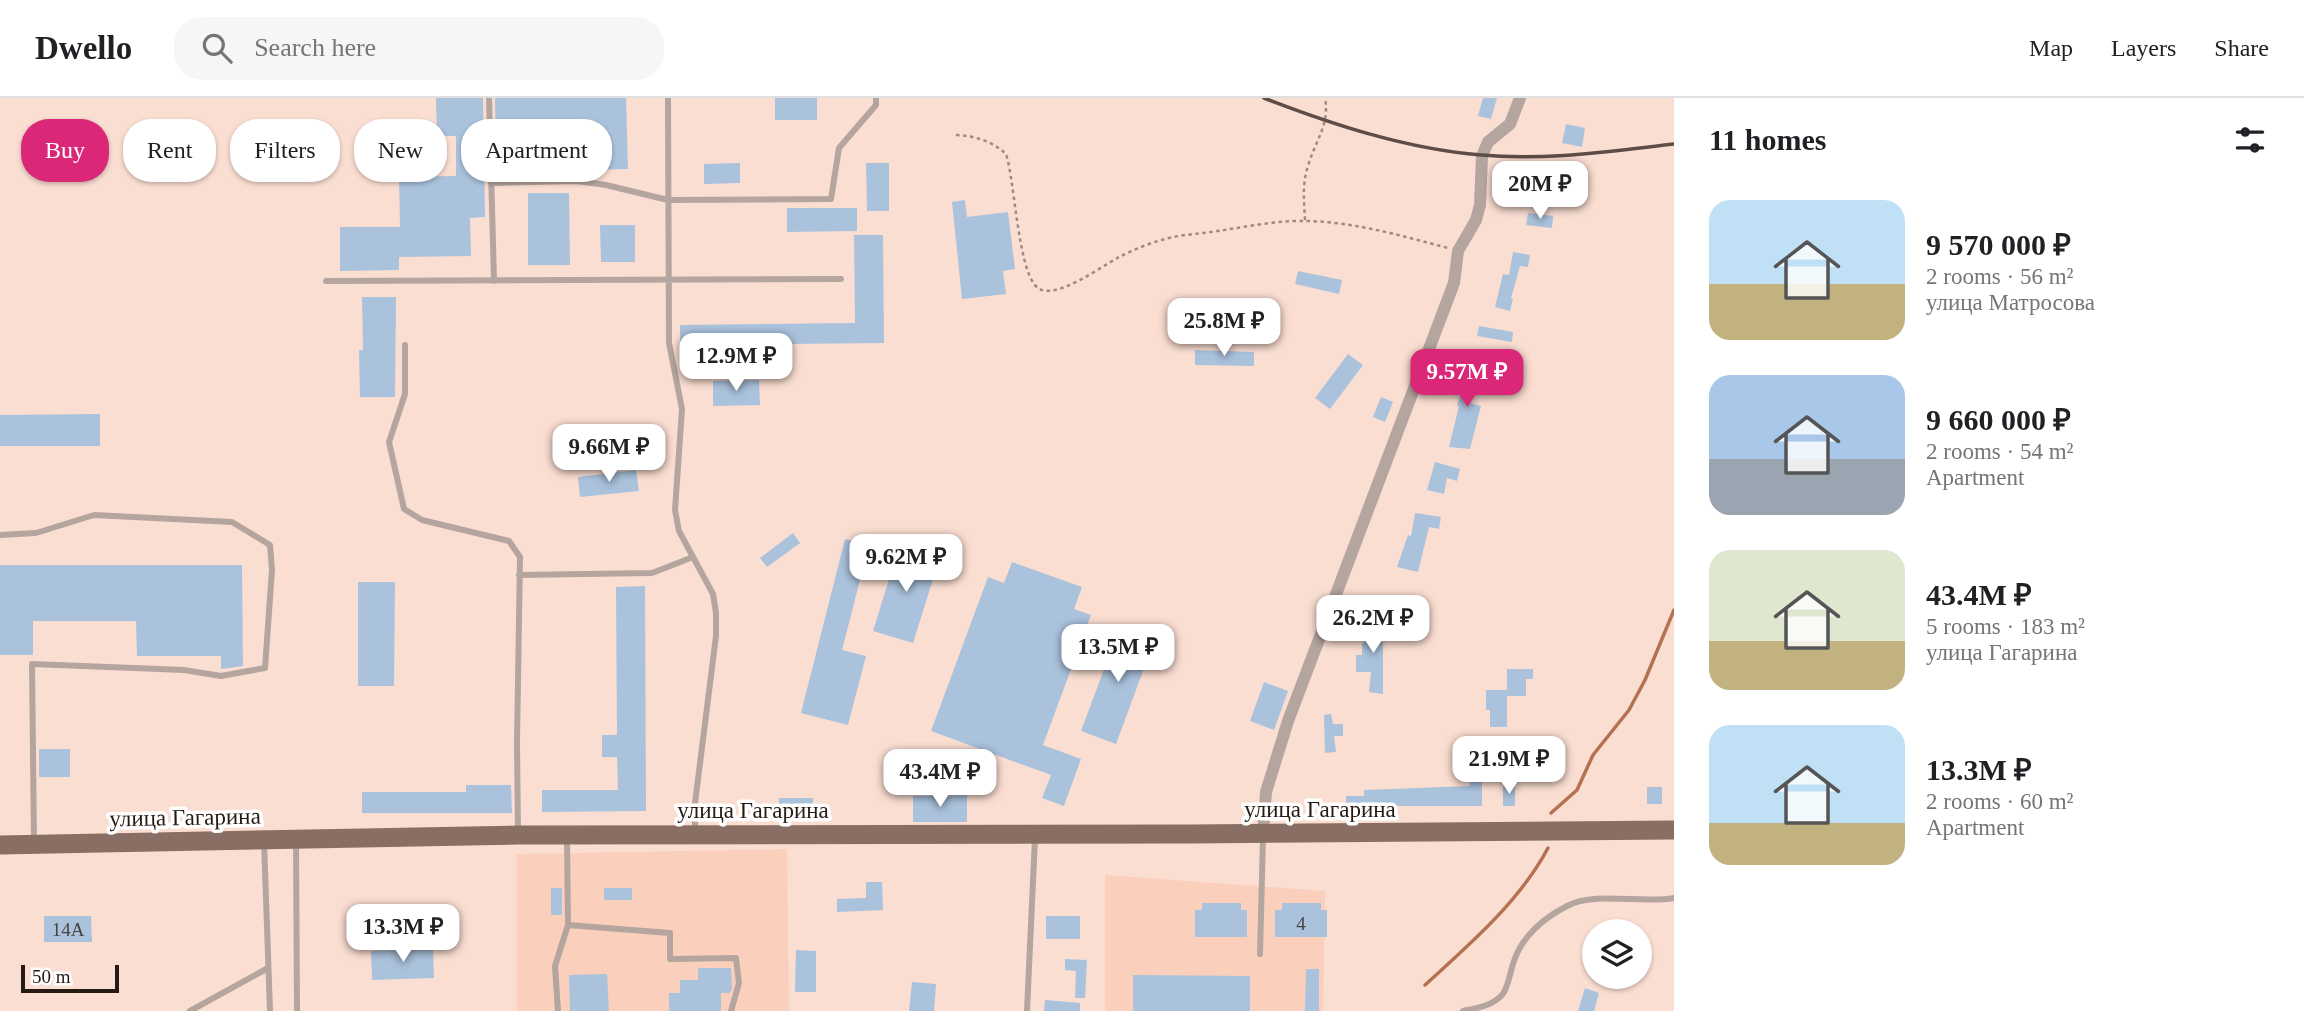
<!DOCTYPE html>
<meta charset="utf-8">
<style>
:root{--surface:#fff;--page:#f6f6f6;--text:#202124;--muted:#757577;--line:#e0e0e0;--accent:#db2777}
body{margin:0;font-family:"Times New Roman",serif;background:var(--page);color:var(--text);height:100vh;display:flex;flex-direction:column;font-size:26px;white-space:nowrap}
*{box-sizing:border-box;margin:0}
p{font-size:23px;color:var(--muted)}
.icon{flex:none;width:38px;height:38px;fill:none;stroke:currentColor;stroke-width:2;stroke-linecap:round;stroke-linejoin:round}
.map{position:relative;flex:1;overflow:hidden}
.details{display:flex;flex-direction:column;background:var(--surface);width:630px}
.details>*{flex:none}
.hud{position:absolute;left:21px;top:21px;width:665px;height:63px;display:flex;gap:14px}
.tools{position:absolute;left:1582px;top:821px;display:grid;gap:14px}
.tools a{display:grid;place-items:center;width:70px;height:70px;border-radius:50%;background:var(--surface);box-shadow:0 2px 5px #0004;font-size:35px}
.scale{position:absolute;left:21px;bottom:18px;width:98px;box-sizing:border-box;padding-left:7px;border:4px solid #261a14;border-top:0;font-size:19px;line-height:24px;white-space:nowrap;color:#261a14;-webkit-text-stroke:5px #fff;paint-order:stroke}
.price{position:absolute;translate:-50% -60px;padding:0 16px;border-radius:14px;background:#fff;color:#222;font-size:23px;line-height:46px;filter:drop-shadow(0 2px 4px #0008)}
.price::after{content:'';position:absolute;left:50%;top:42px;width:21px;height:16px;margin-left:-10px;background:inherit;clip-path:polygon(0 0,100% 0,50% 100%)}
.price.selected{background:var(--accent);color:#fff}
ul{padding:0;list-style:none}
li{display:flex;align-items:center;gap:21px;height:175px;padding:0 35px}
li span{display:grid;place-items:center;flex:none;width:196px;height:140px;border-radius:21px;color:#555}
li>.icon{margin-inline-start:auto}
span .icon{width:84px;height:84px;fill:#fffc;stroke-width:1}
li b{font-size:30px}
h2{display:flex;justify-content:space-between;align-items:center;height:84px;padding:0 35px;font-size:30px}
.chip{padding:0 24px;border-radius:28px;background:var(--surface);box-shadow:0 2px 5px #0004;font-size:24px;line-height:63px}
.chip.selected{background:var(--accent);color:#fff}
header{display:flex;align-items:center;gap:42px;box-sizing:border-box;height:98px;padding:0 35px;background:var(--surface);border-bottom:2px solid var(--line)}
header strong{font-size:33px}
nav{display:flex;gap:38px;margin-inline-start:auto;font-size:24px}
.search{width:490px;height:63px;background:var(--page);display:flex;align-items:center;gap:18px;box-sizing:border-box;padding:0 24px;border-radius:28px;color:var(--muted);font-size:26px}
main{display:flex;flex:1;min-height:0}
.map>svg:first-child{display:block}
.built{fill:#facfbc}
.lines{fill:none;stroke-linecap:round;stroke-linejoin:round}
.stream{stroke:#b47252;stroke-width:3.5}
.building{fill:#aac2dc}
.path{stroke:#9f8980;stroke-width:2.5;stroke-dasharray:3.5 3.5;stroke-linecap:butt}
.service{stroke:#b4a59e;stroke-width:6}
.minor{stroke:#b4a59e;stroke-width:12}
.primary{stroke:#896f63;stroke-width:19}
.rail{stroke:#5d4d46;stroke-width:3.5}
.labels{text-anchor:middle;stroke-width:7;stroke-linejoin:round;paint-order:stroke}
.number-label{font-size:19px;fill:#474446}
.street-label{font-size:23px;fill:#261a14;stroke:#fff}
</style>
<header>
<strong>Dwello</strong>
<div class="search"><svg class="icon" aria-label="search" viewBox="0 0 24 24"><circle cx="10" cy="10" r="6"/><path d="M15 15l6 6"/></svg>Search here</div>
<nav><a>Map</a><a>Layers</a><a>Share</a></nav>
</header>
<main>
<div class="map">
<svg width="1674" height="913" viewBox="0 0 1674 913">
<rect width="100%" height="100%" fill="#fbded2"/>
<path class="built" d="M787 751 789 913H517V756Z
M1105 777 1325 793 1323 913H1105Z"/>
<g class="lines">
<path class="stream" d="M1551 715 1577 692 1593 657 1629 612 1645 582 1674 512
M1425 887C1469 847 1520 803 1548 750"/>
</g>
<path class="building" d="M436 0H483L485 119 470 120 471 158 399 159V172L340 173V129H400L399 79 456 78V38H437Z
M495 0H626L628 71 592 72V61H496Z
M775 0H817V22H775Z
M1483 0H1497L1491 21 1478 18Z
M1566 26 1585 30 1582 49 1562 45Z
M740 65V85L704 86V66Z
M866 65H889V113H867Z
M528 95H569L570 167H528Z
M965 102 967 119 1008 114 1015 171 1003 173 1006 196 962 201 952 104Z
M787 110H857V133L787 134Z
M1528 115 1553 118 1552 130 1526 127Z
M600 127H635V164H601Z
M854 137H883L884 245 680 247V227L855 225Z
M1513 154 1530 157 1528 169 1520 168 1511 200 1513 201 1510 213 1495 209 1503 176 1509 177Z
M1298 173 1342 182 1339 196 1295 186Z
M362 199H396L395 299H360L359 252H363Z
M1479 228 1513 234 1512 244 1477 238Z
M1195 252 1254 254V268L1195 267Z
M1348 256 1363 267 1330 311 1315 300Z
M1468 263 1486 267 1484 280 1479 279 1470 305 1481 308 1470 351 1449 349 1459 308H1457L1467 276H1465Z
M759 282 760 307 713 308V283Z
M1381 299 1393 304 1385 324 1373 319Z
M100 316V348H0V317Z
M1435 364 1460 371 1457 383 1447 380 1444 396 1427 392Z
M636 372 639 393 580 399 578 379Z
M1415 415 1441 419 1439 431 1429 429 1418 474 1397 469 1408 437 1411 438Z
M793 435 800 445 767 469 760 460Z
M845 441 869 447 842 552 866 558 848 627 801 615Z
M900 446 940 459 913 545 873 533Z
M1012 464 1082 489 1074 511 1091 517 1043 647 1081 661 1064 708 1042 700 1051 677 931 633 988 479 1004 485Z
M0 467H242L243 568 221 571V558H137L136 523H33V557H0Z
M358 484H395L394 588H358Z
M645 488 646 713 542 714V692H618L617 659H602V637H617L616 489Z
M1373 512 1383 515 1375 544H1383V596L1369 594 1371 574H1356V557H1362V545H1364Z
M1121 526 1156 538 1116 646 1081 633Z
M1507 571H1533V581H1526V598H1507V629H1490V612H1486V592H1507Z
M1264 584 1288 593 1274 632 1250 623Z
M1331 616 1333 626H1343V638H1334L1336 654 1325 655 1324 617Z
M39 651H70V679H39Z
M1470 682H1482V708H1346V698H1364V692L1470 688Z
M466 687H511L512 715H362V694H466Z
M1503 688H1515V708H1503Z
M1647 689H1662V706H1647Z
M967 697V724H913V698Z
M779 700H813V722H779Z
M866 784H882L883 812 837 814V801L866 800Z
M551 790H562V817H551Z
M604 790H632V802H604Z
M1202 805H1241V812H1247V839H1195V812H1202Z
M1282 805H1321V812H1327V839H1275V812H1282Z
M44 818H91L92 844H44Z
M1046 818H1080V841H1046Z
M433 850 434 880 372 882 371 853Z
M796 852 816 853V894H795Z
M1065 861 1087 862 1085 900H1075L1076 873 1065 872Z
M698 870H731L732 891 730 895H721V913H669V895H680V882H698Z
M1306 871H1319V913H1305Z
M607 876 609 913H570L569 877Z
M1133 877 1250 878V913H1133Z
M912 884 936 886 934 913H909Z
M1585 890 1599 895 1594 913H1578Z
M1045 902 1080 905V913H1044Z"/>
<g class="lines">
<path class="path" d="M956 37C975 38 992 43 1006 56 1015 83 1018 176 1038 190 1055 203 1102 168 1119 159 1135 151 1152 144 1169 140 1185 136 1201 136 1217 133 1246 129 1277 122 1307 123 1355 124 1402 138 1448 150
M1305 122C1304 103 1302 86 1308 68 1315 43 1330 27 1325 0"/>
<path class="service" d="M489 0 494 183
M668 0 669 245 682 311 675 412 679 433 713 496 716 515V538L695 705V735
M491 85 577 83 606 87 668 102 831 101 839 50 876 7V0
M326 183 841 181
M405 247V296L389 344 404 411 422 422 509 443 520 459 517 645 518 735
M0 437 36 435 94 417 232 424 270 447 272 472 265 570 221 578 184 572 32 566 34 745
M519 477 652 475 693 459
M296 743 297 913
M264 744 270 913
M568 827 670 835V861L736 860 739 885 731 913
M1260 856 1263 739
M190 913 268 870
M558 913 555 868 568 827 567 740
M1027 913 1035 740
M1463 913C1477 910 1492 908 1502 897 1508 890 1510 875 1513 866 1521 839 1542 821 1567 808 1596 793 1641 806 1674 800"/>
<path class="minor" d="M1263 735 1266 694 1288 623 1446 206 1454 185 1458 153 1476 122 1480 107 1482 58 1488 44 1510 26 1520 0"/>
<path class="primary" d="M0 747 518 737 1192 736 1674 732"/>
<path class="rail" d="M1264 0C1334 27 1407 51 1481 57 1545 63 1611 53 1674 46"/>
</g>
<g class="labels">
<g class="number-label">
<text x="1301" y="832">4</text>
<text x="68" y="838">14А</text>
</g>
<g class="street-label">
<text x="1320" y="719">улица Гагарина</text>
<text x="753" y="720">улица Гагарина</text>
<text transform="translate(185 719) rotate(-1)" y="8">улица Гагарина</text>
</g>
</g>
</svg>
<div class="tools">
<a><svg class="icon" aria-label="layers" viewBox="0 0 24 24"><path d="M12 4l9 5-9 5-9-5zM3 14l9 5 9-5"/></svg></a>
</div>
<div class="scale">50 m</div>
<b class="price" style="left:1540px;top:123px">20M ₽</b>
<b class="price" style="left:1224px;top:260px">25.8M ₽</b>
<b class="price" style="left:736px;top:295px">12.9M ₽</b>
<b class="price selected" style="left:1467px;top:311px">9.57M ₽</b>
<b class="price" style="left:609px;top:386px">9.66M ₽</b>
<b class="price" style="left:906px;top:496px">9.62M ₽</b>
<b class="price" style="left:1373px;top:557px">26.2M ₽</b>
<b class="price" style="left:1118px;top:586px">13.5M ₽</b>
<b class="price" style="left:1509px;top:698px">21.9M ₽</b>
<b class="price" style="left:940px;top:711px">43.4M ₽</b>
<b class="price" style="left:403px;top:866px">13.3M ₽</b>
<div class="hud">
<a class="chip selected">Buy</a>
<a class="chip">Rent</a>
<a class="chip">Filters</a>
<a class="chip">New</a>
<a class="chip">Apartment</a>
</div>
</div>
<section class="details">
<h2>11 homes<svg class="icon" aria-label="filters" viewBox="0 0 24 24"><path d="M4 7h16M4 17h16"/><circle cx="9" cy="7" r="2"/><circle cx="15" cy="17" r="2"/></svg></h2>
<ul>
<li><span style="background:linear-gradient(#bfe0f5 60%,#c2b280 0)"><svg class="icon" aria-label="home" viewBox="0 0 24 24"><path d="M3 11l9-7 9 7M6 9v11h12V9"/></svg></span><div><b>9 570 000 ₽</b><p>2 rooms · 56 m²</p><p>улица Матросова</p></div></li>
<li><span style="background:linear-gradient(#a9c7e8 60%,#9aa5b1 0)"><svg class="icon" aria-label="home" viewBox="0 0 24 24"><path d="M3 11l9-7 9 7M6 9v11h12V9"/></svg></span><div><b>9 660 000 ₽</b><p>2 rooms · 54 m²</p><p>Apartment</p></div></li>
<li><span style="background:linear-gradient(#dfe7d0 65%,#c2b280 0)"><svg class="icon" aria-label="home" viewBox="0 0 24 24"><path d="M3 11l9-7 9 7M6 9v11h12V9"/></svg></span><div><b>43.4M ₽</b><p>5 rooms · 183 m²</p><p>улица Гагарина</p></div></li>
<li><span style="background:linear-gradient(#bfe0f5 70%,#c2b280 0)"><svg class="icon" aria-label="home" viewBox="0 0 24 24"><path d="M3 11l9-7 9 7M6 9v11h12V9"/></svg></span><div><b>13.3M ₽</b><p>2 rooms · 60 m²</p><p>Apartment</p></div></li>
</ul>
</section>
</main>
